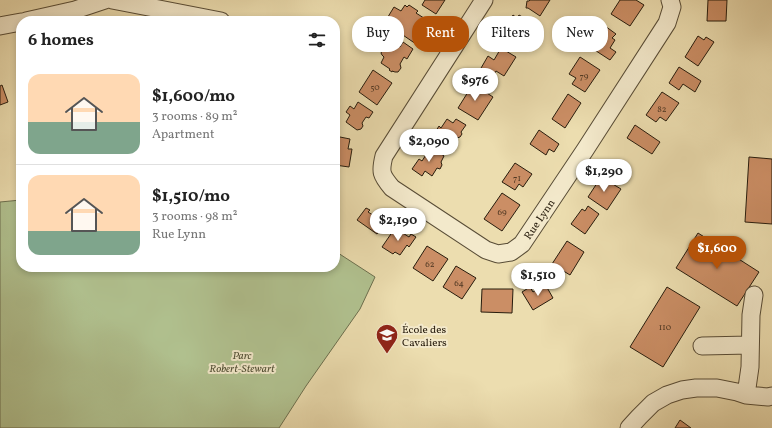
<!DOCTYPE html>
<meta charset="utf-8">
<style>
:root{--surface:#fff;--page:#f2f2f2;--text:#222;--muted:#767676;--line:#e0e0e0;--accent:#b45309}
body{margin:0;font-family:Vollkorn,serif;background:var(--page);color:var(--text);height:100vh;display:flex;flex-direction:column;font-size:15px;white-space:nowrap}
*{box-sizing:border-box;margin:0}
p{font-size:13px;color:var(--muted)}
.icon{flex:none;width:22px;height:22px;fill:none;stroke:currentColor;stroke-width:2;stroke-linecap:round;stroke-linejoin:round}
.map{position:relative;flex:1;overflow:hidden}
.sheet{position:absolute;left:16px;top:16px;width:324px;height:256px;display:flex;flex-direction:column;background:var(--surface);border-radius:16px;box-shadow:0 2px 6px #0003}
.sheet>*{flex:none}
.guide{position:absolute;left:352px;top:16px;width:360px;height:36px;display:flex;gap:8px}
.price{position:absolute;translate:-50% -34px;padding:0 9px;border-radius:14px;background:#fff;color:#222;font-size:13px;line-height:26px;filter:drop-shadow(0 1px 2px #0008)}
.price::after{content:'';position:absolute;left:50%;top:24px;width:12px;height:9px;margin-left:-6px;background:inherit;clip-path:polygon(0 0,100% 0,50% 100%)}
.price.current{background:var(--accent);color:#fff}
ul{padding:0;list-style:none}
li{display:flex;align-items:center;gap:12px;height:100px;padding:0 12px}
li+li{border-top:1px solid var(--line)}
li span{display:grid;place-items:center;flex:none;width:112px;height:80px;border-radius:12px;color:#555}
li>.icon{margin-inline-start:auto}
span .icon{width:48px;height:48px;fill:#fffc;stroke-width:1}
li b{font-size:17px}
h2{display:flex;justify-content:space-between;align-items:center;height:48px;padding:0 12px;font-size:17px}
.chip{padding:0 14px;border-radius:16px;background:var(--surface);box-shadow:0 2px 6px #0003;font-size:14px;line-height:36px}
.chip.current{background:var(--accent);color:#fff}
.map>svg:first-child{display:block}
.green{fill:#b1c290;stroke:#6c6f4e}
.building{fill:#cb8e65;stroke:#271c0d}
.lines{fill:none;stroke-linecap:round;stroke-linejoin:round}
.minor-casing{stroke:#584c36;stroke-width:19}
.minor{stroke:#f3e9cb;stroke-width:17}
.labels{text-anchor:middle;stroke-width:4;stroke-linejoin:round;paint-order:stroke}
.number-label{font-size:9px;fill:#503823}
.street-label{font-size:11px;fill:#271c0d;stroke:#f3e9cb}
.poi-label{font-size:11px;fill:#271c0d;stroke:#f3e9cb;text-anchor:start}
.park-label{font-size:11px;font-style:italic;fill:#504e34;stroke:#f3e9cb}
</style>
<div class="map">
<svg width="772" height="428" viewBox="0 0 772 428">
<rect width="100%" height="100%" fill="#ecddaf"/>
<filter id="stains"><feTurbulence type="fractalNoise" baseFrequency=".005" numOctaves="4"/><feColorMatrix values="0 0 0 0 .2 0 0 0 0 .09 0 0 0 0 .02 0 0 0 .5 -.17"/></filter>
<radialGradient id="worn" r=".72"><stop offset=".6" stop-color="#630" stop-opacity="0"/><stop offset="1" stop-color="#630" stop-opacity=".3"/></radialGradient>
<path class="green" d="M21 200V267H335V251L375 277 360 309 306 386 279 428H0V202Z"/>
<path class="building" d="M425 0H445L436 14 422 5Z
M530 0H550L540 16 528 8H526L527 1H529Z
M620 0H636L644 5 630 26 611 14Z
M708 0H727L726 21H707Z
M405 5 407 7 409 5 418 11 416 13 427 20 420 30 423 32 416 44 397 31 396 34 383 25 394 7 401 11Z
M513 15 517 18 519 15 533 23 522 40 517 37 515 41 511 38 510 41 500 35Z
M605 26 616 34 612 38 615 40 610 48 616 52 610 60 590 47Z
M698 36 704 40 706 37 714 42 698 66 685 57Z
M403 42 413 49 407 59 404 57 400 64 401 68 398 72H395L392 71V72L389 70 390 69 381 63 384 57 382 55 381 53 383 49H386L388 51 393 43 400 47Z
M501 48 516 57 504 76 496 71 489 82 477 75 488 56 494 60Z
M580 57 600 70 585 92 572 84 576 78 569 74Z
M679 67 701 81 695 92 683 84 679 90 669 83Z
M373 70 392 83 377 105 359 92Z
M473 84 493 97 478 120 458 108Z
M2 85 8 102 0 105V86Z
M662 92 679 103 666 121 660 117 656 122 646 115Z
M568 94 581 103 565 128 552 119Z
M358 102 373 112 369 118 366 117 362 123 363 126 361 129 357 130 346 122 350 115 346 112 350 106 354 109Z
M447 119 453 123 456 119 466 125 461 132 462 134 460 137 457 138 452 146 451 144 449 145 446 143V142L434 134 439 126 441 128Z
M635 125 660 142 652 154 627 138Z
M539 130 559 144 554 152 549 149 546 155 530 144Z
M335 136 350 139 348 149H352L349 167 335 165Z
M431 147 437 149 436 150 444 156 441 162 442 165 440 169 437 168 432 176 425 171 422 176 412 169 419 159 422 161Z
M749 157 772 159V224L745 222Z
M515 163 532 174 523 187 519 184 515 190 502 182Z
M601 177 621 189 607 210 588 197Z
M502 193 520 205 502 231 484 219Z
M588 206 599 214 585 234 571 224 582 209 585 211Z
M366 208 370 210 368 212 376 217 378 215 386 221 377 234 357 220Z
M395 228 409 237 411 234 416 237 409 247 407 245 400 255 395 252 393 254 382 247Z
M698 233 759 272 737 306 676 268Z
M567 241 584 252 570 275 552 264Z
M427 246 448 259 433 281 413 268Z
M456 266 476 278 462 299 443 287Z
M545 284 553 298 533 310 522 292 530 287 533 292Z
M667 287 700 307 663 367 630 347Z
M482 289H513L512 313 481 312Z
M680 420 691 428H675Z"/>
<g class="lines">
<g class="minor-casing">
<path id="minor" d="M112 0 221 21
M484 0 384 156C380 172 381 175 392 188L486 250 498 254 511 252 522 244 585 150 667 23 672 7 670 0
M26 21 75 10 105 0
M0 26 21 22
M702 346 750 345
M746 395 750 367 751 315 754 295
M629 428 639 417 653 403 667 395 682 390 696 388H717L737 392 746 395 768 397 772 396"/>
</g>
<use href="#minor" class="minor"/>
</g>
<defs>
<g id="school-pin" transform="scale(1.15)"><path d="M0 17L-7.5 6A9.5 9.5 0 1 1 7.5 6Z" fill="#8f2418" stroke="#f3e9cb"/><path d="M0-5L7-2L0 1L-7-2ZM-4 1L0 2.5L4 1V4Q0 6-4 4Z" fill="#fff"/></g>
</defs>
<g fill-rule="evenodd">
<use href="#school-pin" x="387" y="335"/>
</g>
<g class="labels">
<g class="number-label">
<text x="584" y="79">79</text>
<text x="375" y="90">50</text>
<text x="662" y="112">82</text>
<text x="517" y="181">71</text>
<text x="502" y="215">69</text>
<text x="430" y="267">62</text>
<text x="459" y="286">64</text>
<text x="665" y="330">110</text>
</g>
<g class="street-label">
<text transform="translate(539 219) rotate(-56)" y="4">Rue Lynn</text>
</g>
<g class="poi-label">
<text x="402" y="333">École des<tspan x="402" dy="13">Cavaliers</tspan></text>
</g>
<g class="park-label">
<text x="242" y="359">Parc<tspan x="242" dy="13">Robert-Stewart</tspan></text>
</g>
</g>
<rect width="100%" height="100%" filter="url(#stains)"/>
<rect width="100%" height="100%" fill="url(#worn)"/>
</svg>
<b class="price" style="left:475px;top:102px">$976</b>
<b class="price" style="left:429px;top:163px">$2,090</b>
<b class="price" style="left:604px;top:193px">$1,290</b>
<b class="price" style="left:398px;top:242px">$2,190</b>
<b class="price current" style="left:717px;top:270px">$1,600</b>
<b class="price" style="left:538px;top:297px">$1,510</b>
<div class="guide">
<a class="chip">Buy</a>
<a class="chip current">Rent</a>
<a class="chip">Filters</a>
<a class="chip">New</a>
</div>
<section class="sheet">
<h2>6 homes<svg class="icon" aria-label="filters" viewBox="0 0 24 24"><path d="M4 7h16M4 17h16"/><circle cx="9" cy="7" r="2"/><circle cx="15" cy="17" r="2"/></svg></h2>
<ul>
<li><span style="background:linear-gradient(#ffd9b3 60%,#7fa58c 0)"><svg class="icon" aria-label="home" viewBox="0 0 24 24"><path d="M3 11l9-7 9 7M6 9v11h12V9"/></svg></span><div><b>$1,600/mo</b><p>3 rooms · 89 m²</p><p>Apartment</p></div></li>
<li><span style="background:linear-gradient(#ffd9b3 70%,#7fa58c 0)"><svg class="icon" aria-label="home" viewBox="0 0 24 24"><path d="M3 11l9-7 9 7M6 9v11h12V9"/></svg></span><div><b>$1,510/mo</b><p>3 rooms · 98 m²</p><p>Rue Lynn</p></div></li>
</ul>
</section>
</div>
